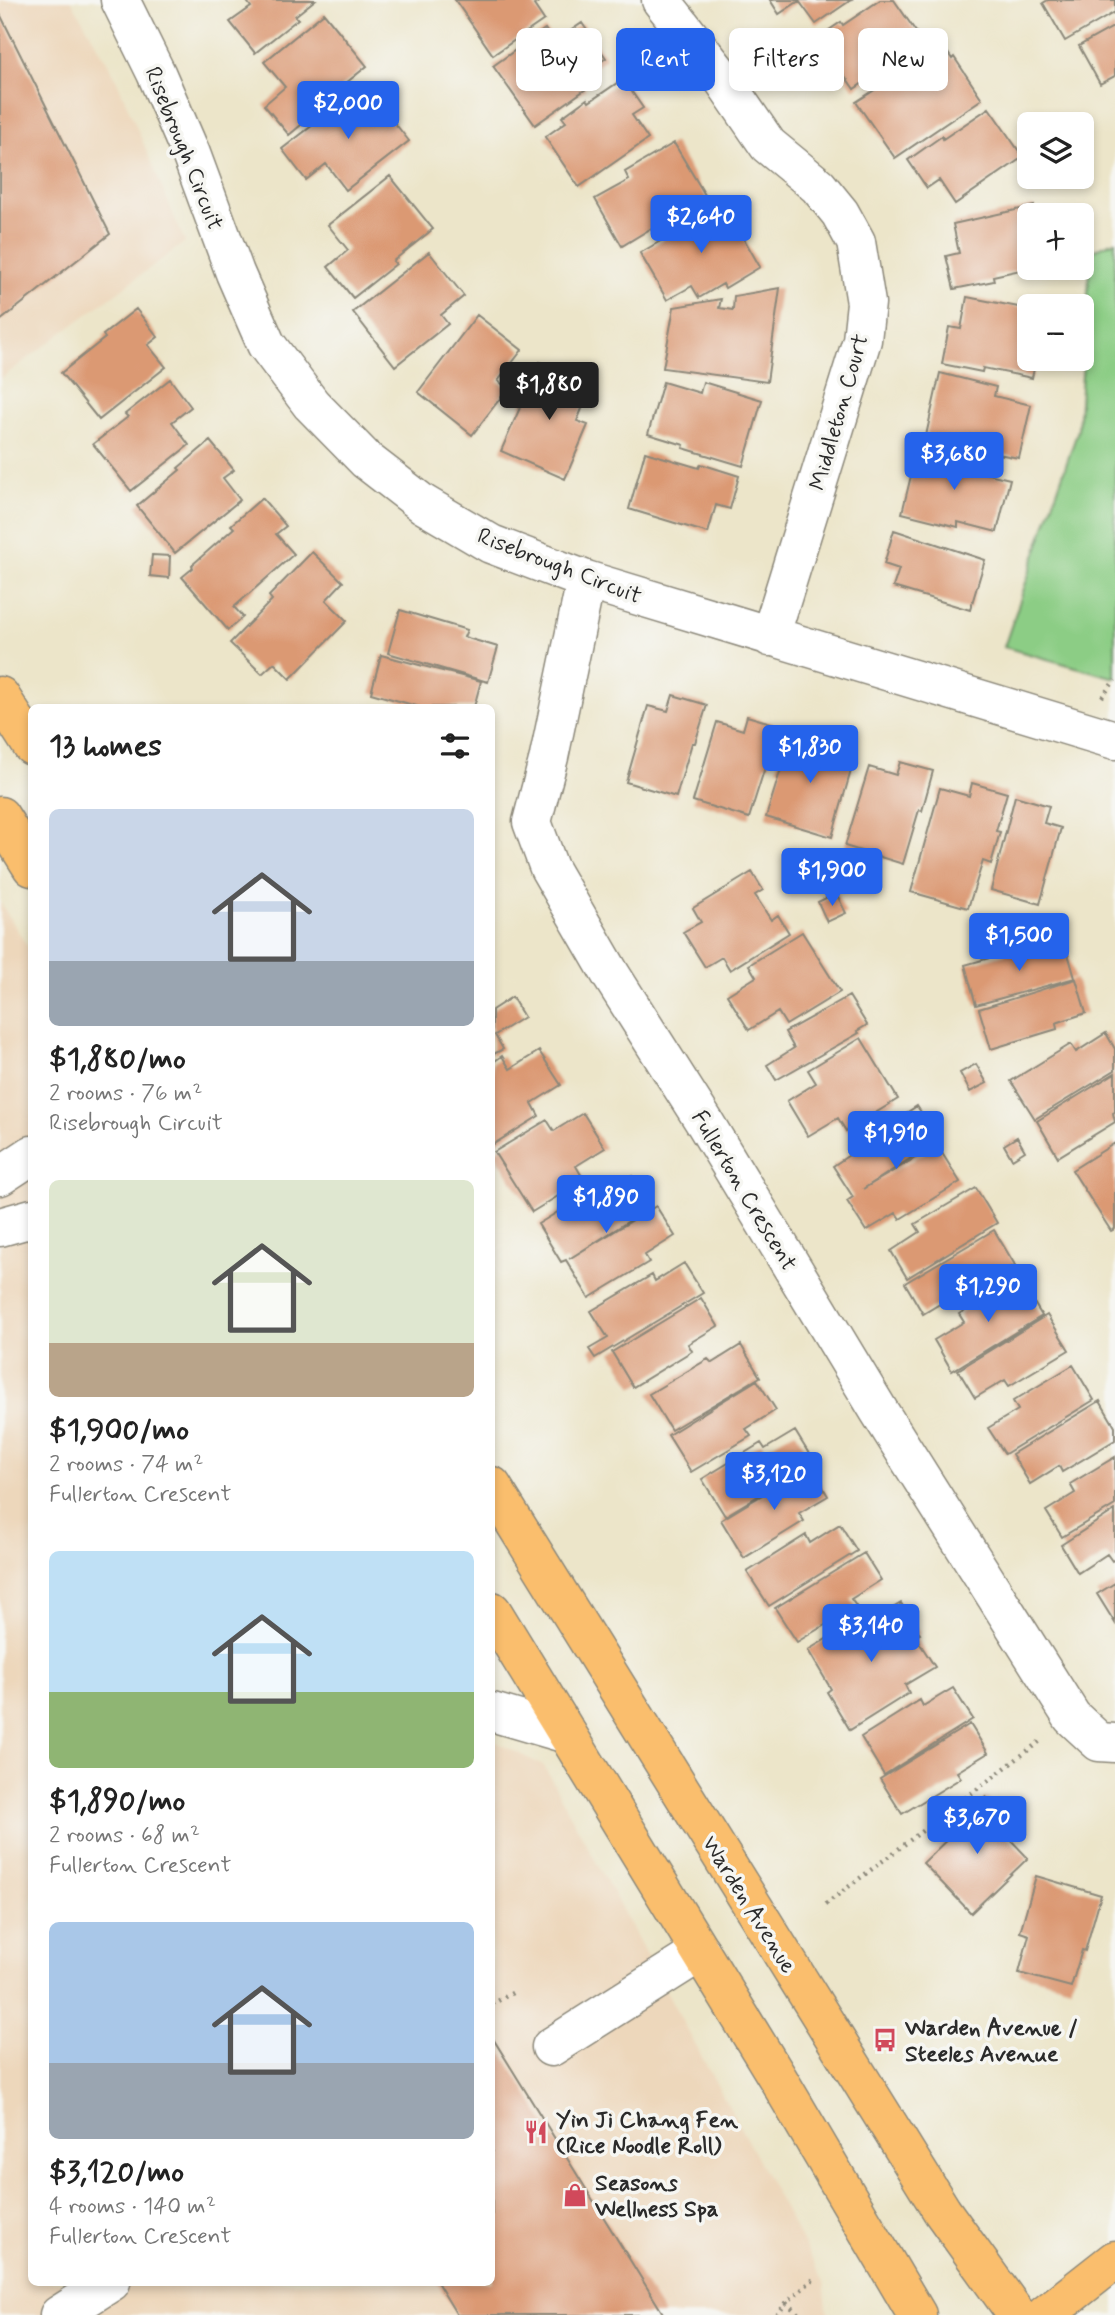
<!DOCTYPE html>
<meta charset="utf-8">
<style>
:root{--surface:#fff;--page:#f2f2f2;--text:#222;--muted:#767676;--accent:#2563eb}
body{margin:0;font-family:Mynerve,sans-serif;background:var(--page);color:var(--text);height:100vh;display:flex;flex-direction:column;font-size:26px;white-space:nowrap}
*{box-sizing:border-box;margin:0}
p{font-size:23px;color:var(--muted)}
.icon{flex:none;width:38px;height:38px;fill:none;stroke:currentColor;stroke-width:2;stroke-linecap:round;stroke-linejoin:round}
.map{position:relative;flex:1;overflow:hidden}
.details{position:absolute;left:28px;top:704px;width:467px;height:1582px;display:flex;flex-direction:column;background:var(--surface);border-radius:10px;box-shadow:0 4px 10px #0003}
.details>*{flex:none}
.top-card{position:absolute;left:516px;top:28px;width:494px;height:63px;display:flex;gap:14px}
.controls{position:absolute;left:1017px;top:112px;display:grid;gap:14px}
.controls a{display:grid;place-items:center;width:77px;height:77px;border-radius:10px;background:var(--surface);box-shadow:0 4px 10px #0003;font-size:35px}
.price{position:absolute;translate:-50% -60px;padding:0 16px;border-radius:7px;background:var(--accent);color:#fff;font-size:23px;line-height:46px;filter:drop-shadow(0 2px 4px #0008)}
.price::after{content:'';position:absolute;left:50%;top:42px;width:21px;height:16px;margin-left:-10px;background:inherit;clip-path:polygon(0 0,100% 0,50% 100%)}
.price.current{background:#222;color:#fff}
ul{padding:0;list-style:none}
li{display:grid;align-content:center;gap:14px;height:371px;padding:0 21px}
li span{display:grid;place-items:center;height:217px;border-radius:10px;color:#555}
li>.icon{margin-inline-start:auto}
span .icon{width:126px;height:126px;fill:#fffc;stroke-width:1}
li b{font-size:30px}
h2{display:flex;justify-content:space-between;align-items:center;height:84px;padding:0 21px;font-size:30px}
.chip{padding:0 24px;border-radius:10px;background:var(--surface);box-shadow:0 4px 10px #0003;font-size:24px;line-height:63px}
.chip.current{background:var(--accent);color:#fff}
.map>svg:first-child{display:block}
.built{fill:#edd7bb}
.green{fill:#8ccd85;stroke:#5c7c58;stroke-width:2}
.building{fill:#db9973}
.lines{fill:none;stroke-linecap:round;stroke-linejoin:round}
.minor-casing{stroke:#8c887a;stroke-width:41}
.major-casing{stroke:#8c887a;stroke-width:41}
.path{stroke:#8c887a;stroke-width:4.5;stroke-dasharray:2 5;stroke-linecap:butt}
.minor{stroke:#fff;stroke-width:38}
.major{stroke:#fabe6d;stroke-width:38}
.labels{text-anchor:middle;stroke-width:7;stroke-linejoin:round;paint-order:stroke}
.street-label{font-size:23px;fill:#2b2b2b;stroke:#f6f6f2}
.poi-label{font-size:23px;font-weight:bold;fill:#2b2b2b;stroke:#f6f6f2;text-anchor:start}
</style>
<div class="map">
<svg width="1115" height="2315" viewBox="0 0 1115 2315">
<rect width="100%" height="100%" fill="#f6f6f2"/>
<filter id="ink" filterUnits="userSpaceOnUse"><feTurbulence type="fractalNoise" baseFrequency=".0143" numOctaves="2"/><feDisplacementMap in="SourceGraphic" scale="14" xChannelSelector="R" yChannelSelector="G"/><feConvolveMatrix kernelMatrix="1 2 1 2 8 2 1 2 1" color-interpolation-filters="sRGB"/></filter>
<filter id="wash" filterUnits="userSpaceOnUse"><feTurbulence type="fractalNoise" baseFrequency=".00686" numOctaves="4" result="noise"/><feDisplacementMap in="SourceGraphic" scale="28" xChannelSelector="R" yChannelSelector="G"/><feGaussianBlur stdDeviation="1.57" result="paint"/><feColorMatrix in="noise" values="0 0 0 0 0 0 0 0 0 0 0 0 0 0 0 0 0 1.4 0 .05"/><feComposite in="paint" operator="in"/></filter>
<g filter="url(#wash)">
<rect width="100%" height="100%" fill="#ece5c9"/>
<path class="built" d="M0 0H71L114 74 185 242 0 379Z
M0 902 32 954V2282H492V1740L544 1766 824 2282 828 2315H0Z"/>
<path class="green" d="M1115 241V678L1004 647 1078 430 1091 251Z"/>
<g id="blocks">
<path class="building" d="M246 0H315L295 16 298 19 255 53 230 22 251 7Z
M455 0H542L534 5 544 20 493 55Z
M770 0H851L816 24 799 1 779 14Z
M880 0H894L923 42 854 89 838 66 826 73 807 45 841 22 843 25Z
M1048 0H1115V12L1065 41 1043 3Z
M324 13 367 66 330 96 332 99 289 135 264 105 285 87 264 62Z
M0 14 110 234 0 321Z
M582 23 606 58 578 78 586 89 535 125 493 66 545 29 554 42Z
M1115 26V76L1100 84 1079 46Z
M943 46 952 59 954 57 982 99 895 158 856 102Z
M623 79 643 108 632 115 648 139 579 187 545 137 566 122 562 117 587 99 589 102Z
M367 88 409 141 346 190 326 164 306 180 282 149 326 115 328 118Z
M989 108 1023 157 955 204 939 180 927 188 908 160 942 136 943 139Z
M674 143 708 200 660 229H658L655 226 622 246 595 199 629 180 625 172Z
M390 176 433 229 393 261 396 264 353 298 328 267 348 250 328 225Z
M723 202 760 267 725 288 723 284 699 298 692 286 667 300 640 253 669 236 667 234Z
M1034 206 1036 215H1029V268L993 276 994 281 954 289 946 256 959 253 953 224Z
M429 252 464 296 441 315 448 324 395 366 353 312Z
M780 288 767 382 663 368 674 307 721 299 719 308 733 310 734 296Z
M967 297 1029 309V359H1036L1032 378 983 368 982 372 942 364 949 327 961 329Z
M136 309 158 337 148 345 166 367 99 420 61 373 105 338 103 335Z
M477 315 522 350 498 381 508 388 472 435 418 392Z
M540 362 592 384 577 421 588 425 565 479 501 451Z
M940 373 996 387 994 396 1031 405 1019 458 925 440Z
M170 379 191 407 172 422 189 445 131 491 93 444 128 417 125 414Z
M663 382 700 393 703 382 762 400 743 466 683 448 684 445 648 434Z
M210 441 234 470 223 478 240 500 175 553 137 506 180 470 178 468Z
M918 447 974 460 971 470 1010 479 997 532 958 522V527L902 513Z
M645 452 699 468 701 464 739 476 730 509 716 505 708 533 629 509Z
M262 498 286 526 276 534 294 554 234 607 243 617 228 630 182 577 193 568 192 565 234 528 231 525Z
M894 530 985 560 970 610 893 587 899 569 884 564Z
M312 552 343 582 326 600 347 621 290 679 274 663 262 674 230 643 272 600 269 596Z
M152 555 170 556 169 578 150 576Z
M400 610 467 630 464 637 498 647 488 682 388 653Z
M381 655 481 681 474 707H420L371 693Z
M673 695 707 705 695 743H692L676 797 626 782 648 706 668 711Z
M747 716 781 726 769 766 766 764 749 818 693 801 717 722 743 730Z
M789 729 826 740 823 751 854 760 832 837 766 817 781 769 777 768Z
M900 762 933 771 922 811 919 810 903 864 845 846 869 767 896 775Z
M972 783 1007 793 996 831 1000 832 991 864 983 861 968 908 911 892 940 788 969 796Z
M1015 796 1049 806 1044 823 1061 828 1040 904 991 890Z
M752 872 763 890 755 895 771 920 778 915 789 933 730 970 722 957 705 967 683 932 701 922 693 908Z
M836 893 846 913 827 922 818 902Z
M802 932 840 992 786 1025 778 1012 749 1030 727 995 756 977 749 965Z
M1065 943 1075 978 976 1005 965 965 1031 946 1032 952Z
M1076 979 1086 1013 1056 1023 1057 1029 991 1049 979 1009Z
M849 996 867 1025 857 1031 859 1033 776 1080 767 1065 794 1048 785 1032Z
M512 997 524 1017 495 1035 503 1049 492 1055V1010Z
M1106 1033 1115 1049V1070L1035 1119 1011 1081 1071 1044 1076 1052Z
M861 1038 898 1099 846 1131 838 1118 808 1136 787 1101 816 1083 808 1070Z
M539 1051 561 1085 532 1103 539 1116 492 1145V1063L502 1056 510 1069Z
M976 1064 987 1083 970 1092 960 1073Z
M1115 1073V1112L1113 1113 1115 1122 1058 1157 1037 1121Z
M917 1106 939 1140 863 1189 937 1145 960 1182 900 1219 896 1213 866 1231 847 1201 853 1197 833 1166 861 1147 859 1144Z
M583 1113 605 1148 576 1166 584 1180 532 1212 494 1152 547 1120 554 1131Z
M1017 1137 1025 1151 1012 1159 1004 1145Z
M1115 1143V1229L1111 1231 1072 1170Z
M632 1176 651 1207 569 1259 656 1206 675 1236 645 1255 649 1262 589 1298 566 1260 561 1262 538 1224 597 1188 601 1194Z
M976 1188 997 1223 907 1278 891 1251 920 1232 915 1224Z
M994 1230 1015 1265 957 1300 953 1296 923 1314 905 1283Z
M684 1263 703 1293 595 1358 589 1349 608 1338 591 1311 652 1275 655 1281Z
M1019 1278 1042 1316 952 1371 934 1340 964 1322 959 1314Z
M701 1298 718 1326 688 1344 692 1351 633 1387 612 1352Z
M1047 1315 1069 1350 1009 1386 1005 1380 975 1398 958 1370Z
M741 1345 760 1377 671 1430 649 1394 708 1359 712 1363Z
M1073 1365 1094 1400 1005 1454 988 1428 1018 1410 1013 1401Z
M757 1380 776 1410 746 1429 751 1436 691 1472 668 1435Z
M1100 1401 1115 1427V1440L1062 1472 1059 1466 1030 1484 1012 1454Z
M795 1431 814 1462 725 1516 702 1479 761 1443 765 1449Z
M1115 1457V1505L1062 1537 1046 1511 1075 1493 1070 1484Z
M810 1466 828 1496 799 1513 804 1521 744 1558 721 1520Z
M1115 1510V1559L1112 1561 1107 1554 1078 1573 1061 1545Z
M840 1524 857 1551 769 1606 747 1572 806 1535 810 1543Z
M864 1553 881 1580 851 1599 856 1606 797 1642 775 1608Z
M1115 1583V1623L1097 1594Z
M901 1603 920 1634 915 1636 935 1667 905 1685 909 1693 850 1730 827 1692 831 1689 808 1650 866 1615 871 1621Z
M953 1688 973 1719 884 1775 861 1737 920 1700 923 1706Z
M970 1724 988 1753 957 1772 961 1778 902 1814 880 1779Z
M986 1797 1013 1825 1005 1834 1028 1858 971 1913 923 1863 959 1828 956 1825Z
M1036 1876 1101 1895 1085 1951 1082 1950 1071 1987 1019 1973 1029 1935 1020 1932Z
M492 2037 664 2315H457L437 2282H492Z"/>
</g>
</g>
<g filter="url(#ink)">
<use href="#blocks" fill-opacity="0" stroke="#8c887a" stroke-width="2"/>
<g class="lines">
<g class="minor-casing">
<path id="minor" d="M120 0 156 73 191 154 235 273 266 344 311 404 366 460 423 504 491 544 586 580 1115 740
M661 0 720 75 768 145 818 186 840 213 856 242 866 303 862 340 770 637
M586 580 549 757 532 822 549 868 611 975 705 1123 879 1411 1072 1717 1099 1742 1115 1743
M0 1176 32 1155
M0 1227 32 1218
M492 1712 567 1734
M551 2047 701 1952
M59 2315 111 2282"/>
</g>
<g class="major-casing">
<path id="major" d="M0 696 32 746
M0 816 32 867
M492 1486 942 2211 1017 2315
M492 1611 777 2077 917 2315
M1045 2315 1115 2260"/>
</g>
<path class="path" d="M1102 697 1115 680
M826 1904 1043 1739
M492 2004 516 1991
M786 2303 800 2315
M777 2315 786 2303 816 2277"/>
<use href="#minor" class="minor"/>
<use href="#major" class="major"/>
</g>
</g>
<defs>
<g id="bus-bare" transform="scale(1.89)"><path d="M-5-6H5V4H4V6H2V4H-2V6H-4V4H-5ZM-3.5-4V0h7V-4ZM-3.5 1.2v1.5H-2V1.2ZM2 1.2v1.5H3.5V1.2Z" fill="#d1495b" stroke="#f6f6f2" stroke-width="2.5" paint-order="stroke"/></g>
<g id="restaurant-bare" transform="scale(1.89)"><path d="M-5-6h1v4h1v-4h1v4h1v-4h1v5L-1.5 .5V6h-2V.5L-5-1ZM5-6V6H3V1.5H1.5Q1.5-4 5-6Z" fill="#d1495b" stroke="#f6f6f2" stroke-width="2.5" paint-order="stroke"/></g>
<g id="shop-bare" transform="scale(1.89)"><path d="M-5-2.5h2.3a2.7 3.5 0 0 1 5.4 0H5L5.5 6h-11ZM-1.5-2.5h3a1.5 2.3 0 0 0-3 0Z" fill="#d1495b" stroke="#f6f6f2" stroke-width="2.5" paint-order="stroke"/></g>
</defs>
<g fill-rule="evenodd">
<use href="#bus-bare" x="885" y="2040"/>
<use href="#restaurant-bare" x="536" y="2132"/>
<use href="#shop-bare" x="575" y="2195"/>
</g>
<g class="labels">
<g class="street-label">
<text transform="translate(185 148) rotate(68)" y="8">Risebrough Circuit</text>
<text transform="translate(838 412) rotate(-74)" y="8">Middleton Court</text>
<text transform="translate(560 565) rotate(21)" y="8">Risebrough Circuit</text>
<text transform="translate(745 1190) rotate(59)" y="8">Fullerton Crescent</text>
<text transform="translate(750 1904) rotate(58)" y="8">Warden Avenue</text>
</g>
<g class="poi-label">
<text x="905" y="2035">Warden Avenue /<tspan x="905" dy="26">Steeles Avenue</tspan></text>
<text x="556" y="2127">Yin Ji Chang Fen<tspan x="556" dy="26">(Rice Noodle Roll)</tspan></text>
<text x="595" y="2190">Seasons<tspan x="595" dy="26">Wellness Spa</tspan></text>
</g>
</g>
</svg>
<div class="controls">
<a><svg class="icon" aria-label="layers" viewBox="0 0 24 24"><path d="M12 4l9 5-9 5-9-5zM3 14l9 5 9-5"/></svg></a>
<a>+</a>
<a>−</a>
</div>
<b class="price" style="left:348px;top:141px">$2,000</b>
<b class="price" style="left:701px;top:255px">$2,640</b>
<b class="price current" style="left:549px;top:422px">$1,880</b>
<b class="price" style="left:954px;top:492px">$3,680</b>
<b class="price" style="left:810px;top:785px">$1,830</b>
<b class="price" style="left:832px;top:908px">$1,900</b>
<b class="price" style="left:1019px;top:973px">$1,500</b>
<b class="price" style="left:896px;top:1171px">$1,910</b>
<b class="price" style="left:606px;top:1235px">$1,890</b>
<b class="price" style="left:988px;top:1324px">$1,290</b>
<b class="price" style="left:774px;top:1512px">$3,120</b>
<b class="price" style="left:871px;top:1664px">$3,140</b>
<b class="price" style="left:977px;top:1856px">$3,670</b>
<div class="top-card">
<a class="chip">Buy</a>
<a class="chip current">Rent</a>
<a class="chip">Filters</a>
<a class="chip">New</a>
</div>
<section class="details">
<h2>13 homes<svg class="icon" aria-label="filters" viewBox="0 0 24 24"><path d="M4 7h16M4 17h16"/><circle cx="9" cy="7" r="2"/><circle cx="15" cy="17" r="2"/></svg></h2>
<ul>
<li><span style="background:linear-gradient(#c9d6e8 70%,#9aa5b1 0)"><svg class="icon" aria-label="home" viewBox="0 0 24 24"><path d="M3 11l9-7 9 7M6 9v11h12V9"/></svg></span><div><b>$1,880/mo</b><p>2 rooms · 76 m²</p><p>Risebrough Circuit</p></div></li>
<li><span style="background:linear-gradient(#dfe7d0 75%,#b9a48a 0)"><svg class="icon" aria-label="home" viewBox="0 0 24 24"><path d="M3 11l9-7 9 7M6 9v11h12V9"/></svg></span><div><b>$1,900/mo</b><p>2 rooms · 74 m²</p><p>Fullerton Crescent</p></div></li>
<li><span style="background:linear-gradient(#bfe0f5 65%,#8fb573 0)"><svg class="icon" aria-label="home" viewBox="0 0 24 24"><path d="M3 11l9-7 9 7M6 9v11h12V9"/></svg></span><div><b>$1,890/mo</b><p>2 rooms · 68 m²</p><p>Fullerton Crescent</p></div></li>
<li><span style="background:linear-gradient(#a9c7e8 65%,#9aa5b1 0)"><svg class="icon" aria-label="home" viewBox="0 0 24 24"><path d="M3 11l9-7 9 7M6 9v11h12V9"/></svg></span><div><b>$3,120/mo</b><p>4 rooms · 140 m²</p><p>Fullerton Crescent</p></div></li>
</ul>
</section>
</div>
